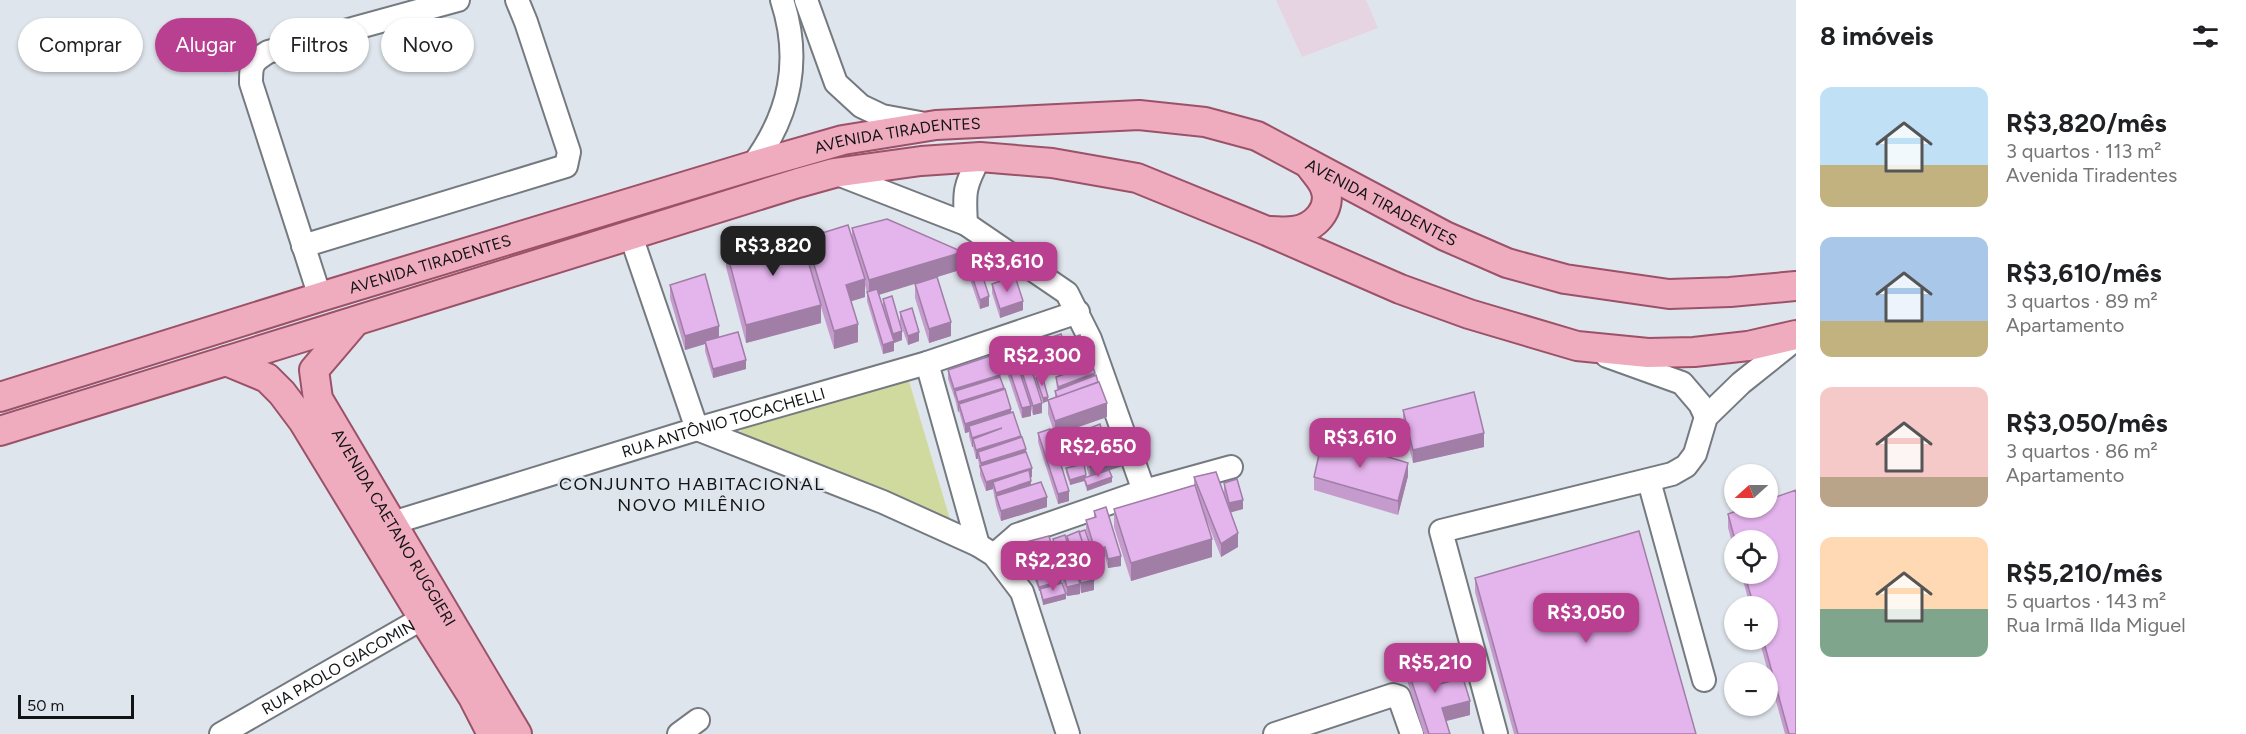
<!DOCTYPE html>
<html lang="pt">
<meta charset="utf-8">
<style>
:root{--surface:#fff;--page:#f2f2f2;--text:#202124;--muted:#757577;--accent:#b93f91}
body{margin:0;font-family:Figtree,sans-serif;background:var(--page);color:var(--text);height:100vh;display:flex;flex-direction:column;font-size:22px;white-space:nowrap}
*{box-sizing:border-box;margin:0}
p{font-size:20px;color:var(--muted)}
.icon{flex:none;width:33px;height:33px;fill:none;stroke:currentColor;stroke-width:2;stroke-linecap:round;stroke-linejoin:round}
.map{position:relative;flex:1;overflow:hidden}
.details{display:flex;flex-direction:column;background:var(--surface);width:450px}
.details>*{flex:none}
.banner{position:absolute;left:18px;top:18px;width:570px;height:54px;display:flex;gap:12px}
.needle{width:39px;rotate:249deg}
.controls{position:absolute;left:1724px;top:464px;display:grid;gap:12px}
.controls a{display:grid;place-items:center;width:54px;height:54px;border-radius:50%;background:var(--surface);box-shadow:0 2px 4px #0004;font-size:30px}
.scale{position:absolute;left:18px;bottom:15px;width:116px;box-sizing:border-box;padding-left:6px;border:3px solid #111315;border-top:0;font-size:16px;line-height:21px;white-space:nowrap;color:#111315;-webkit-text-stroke:4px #dfe5ec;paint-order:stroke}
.price{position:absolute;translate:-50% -51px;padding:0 14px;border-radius:12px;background:var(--accent);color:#fff;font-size:20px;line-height:39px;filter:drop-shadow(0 2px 3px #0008)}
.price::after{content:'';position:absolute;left:50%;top:36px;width:18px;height:14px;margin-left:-9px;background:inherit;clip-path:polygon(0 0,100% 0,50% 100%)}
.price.current{background:#222;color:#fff}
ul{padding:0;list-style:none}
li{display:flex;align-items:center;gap:18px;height:150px;padding:0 24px}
li span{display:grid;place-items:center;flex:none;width:168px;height:120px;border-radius:12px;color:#555}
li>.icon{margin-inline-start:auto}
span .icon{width:72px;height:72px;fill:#fffc;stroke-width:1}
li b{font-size:26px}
h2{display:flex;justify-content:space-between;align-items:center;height:72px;padding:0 24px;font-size:26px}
.chip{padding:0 21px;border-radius:27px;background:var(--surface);box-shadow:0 2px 4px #0004;font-size:21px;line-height:54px}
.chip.current{background:var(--accent);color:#fff}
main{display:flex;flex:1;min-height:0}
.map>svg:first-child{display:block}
.industrial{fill:#e7d4e3}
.green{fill:#d1da9e}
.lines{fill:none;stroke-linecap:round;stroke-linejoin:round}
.minor-casing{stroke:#747a80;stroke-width:26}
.major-casing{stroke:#9b5268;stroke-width:32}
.minor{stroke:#fff;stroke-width:22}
.major{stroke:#f0acbf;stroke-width:28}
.wall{fill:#c49bcc;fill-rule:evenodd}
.shaded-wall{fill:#a07ea6}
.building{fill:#e4b4ed;stroke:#a07ea6;stroke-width:1.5}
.labels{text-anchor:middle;stroke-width:4.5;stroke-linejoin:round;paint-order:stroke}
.street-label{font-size:16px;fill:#111315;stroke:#dfe5ec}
.neighbourhood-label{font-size:18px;letter-spacing:1.5px;fill:#111315;stroke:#dfe5ec}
</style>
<main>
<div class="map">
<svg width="1796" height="734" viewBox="0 0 1796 734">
<rect width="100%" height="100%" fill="#dfe5ec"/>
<path class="industrial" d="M1276 0H1366L1378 28 1302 57Z"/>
<path class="green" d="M909 381 952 526 739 433 745 426Z"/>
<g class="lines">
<g class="minor-casing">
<g id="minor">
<path d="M806 0 836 83 861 106 882 116 920 123"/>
<path d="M752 166C790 115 802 61 782 0"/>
<path d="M835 173 966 224 1067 293 1090 339 1144 491"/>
<path d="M966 224C964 192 964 186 980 157"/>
<path d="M631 236 697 429"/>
<path d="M303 246 566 166 569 152 526 22 517 0"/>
<path d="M320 297 251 83C251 64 252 62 268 52L458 0"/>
<path d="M1607 356 1682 383 1700 404 1706 417"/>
<path d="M927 363 978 545"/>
<path d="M697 429 883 502 978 545 994 555 1022 592 1068 734"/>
<path d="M1649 481 1704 680"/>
<path id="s1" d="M376 528 697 429 927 363 1078 312"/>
<path d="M994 555 1017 535 1144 491 1231 467"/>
<path id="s2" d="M221 734 423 618"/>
<path d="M679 734 698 720"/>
<path d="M1275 734 1393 695 1399 697 1412 734"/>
<path d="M1496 734 1441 531 1672 474 1686 466 1695 454 1706 417 1741 383 1796 339"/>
</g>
</g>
<g class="major-casing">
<g id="major">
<path d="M1269 231C1277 231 1285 232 1293 231 1314 229 1333 209 1325 188 1322 179 1314 172 1309 164"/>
<path id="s3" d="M354 323 314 370 318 399 517 734"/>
<path d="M226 361 267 378 282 393 303 421 423 618 473 697 492 734"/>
<path id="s4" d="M0 397 320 297 752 166 843 140 936 125 1139 115 1205 122 1257 136 1445 236 1507 263 1565 279 1669 294 1730 292 1796 286"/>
<path d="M0 431C266 348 532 267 798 183L834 173 921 161 980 157 1052 163 1137 178 1267 231 1400 289 1469 314 1577 346 1648 353 1694 352 1748 346 1796 335"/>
</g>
</g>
<use href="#minor" class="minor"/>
<use href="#major" class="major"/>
</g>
<path class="wall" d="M852 228 963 269 937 277 951 336 929 343 915 298V284L923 281 879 294 883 306V299L902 340 894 343V351L883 354 867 301V293L865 285V297L851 301 858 342 834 349 821 307V323L746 343 726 267V249L806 254V238L852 237Z
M966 258 989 306 980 309 966 268Z
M992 284 1023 310 1000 318 992 293Z
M670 285 719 337 746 369 713 378 705 351V344L685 350 670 298Z
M900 312 919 341 908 345 900 322Z
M1064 341 1084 350 1095 376 1107 417 1076 428 1078 433 1104 448 1102 449 1104 454 1123 466 1110 470 1112 482 1087 491 1084 481 1070 485 1066 473V468L1073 466 1071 460 1062 464 1057 450 1056 434 1055 435 1048 414V400L1055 397V391L1057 390 1056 377 1067 373 1065 366V357L1068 356 1065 346V355L1030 366 1042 413 1033 415 1031 409V416L1022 418 1002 358V348L1015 357V350L1064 345ZM1087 465V469L1089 476 1086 477 1084 466Z
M948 370 1000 377 1004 390 1026 454 1032 477H1031V485L1047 507 1001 521 996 505 993 489 986 491 980 475V470L978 459H976L973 447H972L969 436V432L965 433 959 411 958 412 955 399 948 379Z
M1036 378 1048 401 1043 403 1036 382Z
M1403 410 1484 447 1413 463 1403 423Z
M1038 433 1069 501 1058 504 1038 442Z
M1408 476 1398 515 1314 490V477Z
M1194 477 1224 492V483L1243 509 1230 512 1238 547 1221 557 1207 521 1212 557 1131 581 1114 527V509L1194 485Z
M1796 490V734H1785L1759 639H1767V606H1750L1741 573H1767V540H1734V549L1728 528V514L1748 507H1767V500Z
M1094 511 1121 566 1108 568 1105 556 1095 559 1086 530V520L1094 518Z
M1067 536 1094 561 1089 563 1094 590 1081 593 1080 588V594L1067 596 1053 549V539L1067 542Z
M1026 542 1056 570 1034 575 1026 551Z
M1035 575 1061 584 1066 599 1043 605 1040 591H1039L1035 580Z
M1475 578 1696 734H1514L1475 592Z
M1405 661 1470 715 1446 721 1450 734H1424L1405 674Z"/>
<path class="shaded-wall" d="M963 252V269L869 298V280Z
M865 279V297L846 303V285Z
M989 296V306L980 309V300Z
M1023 301V310L1000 318V309Z
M821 305V323L746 343V325Z
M951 322V336L929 343V329Z
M858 324V342L834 349V331Z
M719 326V340L705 341V344L685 350V336Z
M902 331V340L894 343V351L883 354V345L893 341V334Z
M919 332V341L908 345V336Z
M1065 345V355L1028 367V358Z
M1084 347V352L1069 358V353Z
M746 360V369L713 378V369Z
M1095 373V383L1058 397V387Z
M1000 375V384L955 391 954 399V389Z
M1004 388V397L959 404V411L958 412V402Z
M1048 397V401L1043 403V398Z
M1042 403V413L1033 415V406Z
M1107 403V417L1055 435V421Z
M1031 406V416L1022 418V408Z
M1011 409V419L969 426V432L965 433V424Z
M1002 428 973 439V447H972V438Z
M1484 433V447L1413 463V450Z
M1021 436V445L978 452V459H976V450Z
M1104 439V448L1073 460 1071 457V460L1062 464V454Z
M1026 449V458L981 468V463Z
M1123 457V466L1090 476V467Z
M1087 460V465L1074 469V464Z
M1408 463V476L1398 515V501Z
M1032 468V477L995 488 993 482V489L986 491V482Z
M1086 475V480L1084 478V481L1070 485V480Z
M1112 477V482L1087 491V486Z
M1031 481V490L996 496V493Z
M1069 491V501L1058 504V494Z
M1047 497V507L1001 521V511Z
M1243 500V509L1229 513V503Z
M1238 533V547L1221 557V544Z
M1212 539V557L1131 581V563Z
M1105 547V556L1095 559V550Z
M1094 556V561L1088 563V559Z
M1121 556V566L1108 568V559Z
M1056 560V570L1034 575V566Z
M1094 580V590L1081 593V583Z
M1061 581V586L1039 591V587Z
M1080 584V594L1067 596V587Z
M1066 594V599L1043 605V600Z
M1470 701V715L1442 722V708Z"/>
<path class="building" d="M887 219 963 252 869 280 852 228Z
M848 225 865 279 846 285 858 324 834 331 806 238Z
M798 227 821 305 746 325 726 249Z
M976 255 989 296 980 300 966 258Z
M705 274 719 326 685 336 670 285Z
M1015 276 1023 301 1000 309 992 284Z
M937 277 951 322 929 329 915 284Z
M877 289 894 341 883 345 867 292Z
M892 296 902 331 893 334 883 299Z
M912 308 919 332 908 336 900 312Z
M738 332 746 360 713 369 705 341Z
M1061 334 1065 345 1028 358 1042 403 1033 406 1015 350Z
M1080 335 1084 347 1069 353 1064 341Z
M1011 345 1031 406 1022 408 1002 348Z
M1087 349 1095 373 1058 387 1056 377 1070 372 1065 357Z
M993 355 1000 375 954 389 948 370Z
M1042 375 1048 397 1043 398 1036 378Z
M1096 375 1098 382 1057 397 1055 391Z
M1000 377 1004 388 958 402 955 391Z
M1099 382 1107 403 1055 421 1048 400Z
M1005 389 1011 409 965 424 959 404Z
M1474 392 1484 433 1413 450 1403 410Z
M1013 412 1021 436 976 450 973 439 1002 428 972 438 969 426Z
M1100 424 1104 439 1062 454 1057 441Z
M1075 426 1078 433 1058 440 1056 433Z
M1050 429 1069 491 1058 494 1038 433Z
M1022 437 1026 449 981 463 978 452Z
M1323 437 1408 463 1398 501 1314 477Z
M1102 447 1104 454 1074 464 1071 457Z
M1120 448 1123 457 1090 467 1087 460Z
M1026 452 1032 468 986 482 980 466Z
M1084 464 1086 475 1070 480 1066 468Z
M1029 470 1031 481 996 493 993 482Z
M1109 470 1112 477 1087 486 1084 478Z
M1216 472 1238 533 1221 544 1194 477Z
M1237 479 1243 500 1229 503 1224 483Z
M1041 482 1047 497 1001 511 996 496Z
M1195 485 1212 539 1131 563 1114 509Z
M1796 490V734H1789L1763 639H1767V606H1754L1744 573H1767V540H1735L1728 514 1748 507H1767V500Z
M1106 507 1121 556 1108 559 1105 547 1095 550 1086 520 1096 517 1094 511Z
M1085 530 1094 556 1088 559 1079 532Z
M1079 531 1094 580 1081 583 1067 536Z
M1639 531 1696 734H1518L1475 578Z
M1065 535 1080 584 1067 587 1053 539Z
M1049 536 1056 560 1034 566 1026 542Z
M1058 570 1061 581 1039 587 1035 575Z
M1062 583 1066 594 1043 600 1040 589Z
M1427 652 1435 685 1463 678 1470 701 1442 708 1450 734H1429L1405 661Z"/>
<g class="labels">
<g class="street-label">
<text dy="6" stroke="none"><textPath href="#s4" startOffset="936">AVENIDA TIRADENTES</textPath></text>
<text dy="6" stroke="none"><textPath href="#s4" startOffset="1440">AVENIDA TIRADENTES</textPath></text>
<text dy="6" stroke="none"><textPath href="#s4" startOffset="450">AVENIDA TIRADENTES</textPath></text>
<text dy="6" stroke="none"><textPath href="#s1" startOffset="363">RUA ANTÔNIO TOCACHELLI</textPath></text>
<text dy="6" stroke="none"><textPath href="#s3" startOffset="240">AVENIDA CAETANO RUGGIERI</textPath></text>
<text dy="6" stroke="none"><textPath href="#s2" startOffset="135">RUA PAOLO GIACOMIN</textPath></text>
</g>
<g class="neighbourhood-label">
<text x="692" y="490">CONJUNTO HABITACIONAL<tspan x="692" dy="21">NOVO MILÊNIO</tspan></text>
</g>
</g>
</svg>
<div class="controls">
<a><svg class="needle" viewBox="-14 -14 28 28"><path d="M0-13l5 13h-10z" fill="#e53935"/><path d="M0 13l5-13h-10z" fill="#757577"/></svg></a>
<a><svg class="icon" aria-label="locate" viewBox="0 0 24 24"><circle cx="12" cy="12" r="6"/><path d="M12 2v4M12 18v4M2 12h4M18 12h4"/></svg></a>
<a>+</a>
<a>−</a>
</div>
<div class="scale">50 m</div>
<b class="price current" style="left:773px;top:277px">R$3,820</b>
<b class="price" style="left:1007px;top:293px">R$3,610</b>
<b class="price" style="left:1042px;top:387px">R$2,300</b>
<b class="price" style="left:1360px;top:469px">R$3,610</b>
<b class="price" style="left:1098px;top:478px">R$2,650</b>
<b class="price" style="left:1053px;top:592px">R$2,230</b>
<b class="price" style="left:1586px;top:644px">R$3,050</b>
<b class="price" style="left:1435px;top:694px">R$5,210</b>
<div class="banner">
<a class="chip">Comprar</a>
<a class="chip current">Alugar</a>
<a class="chip">Filtros</a>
<a class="chip">Novo</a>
</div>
</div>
<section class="details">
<h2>8 imóveis<svg class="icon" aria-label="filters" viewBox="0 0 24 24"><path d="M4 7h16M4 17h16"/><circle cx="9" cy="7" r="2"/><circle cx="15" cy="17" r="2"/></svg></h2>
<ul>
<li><span style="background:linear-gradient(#bfe0f5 65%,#c2b280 0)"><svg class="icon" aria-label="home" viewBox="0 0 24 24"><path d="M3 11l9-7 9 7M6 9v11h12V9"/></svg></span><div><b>R$3,820/mês</b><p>3 quartos · 113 m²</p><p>Avenida Tiradentes</p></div></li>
<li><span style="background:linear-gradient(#a9c7e8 70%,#c2b280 0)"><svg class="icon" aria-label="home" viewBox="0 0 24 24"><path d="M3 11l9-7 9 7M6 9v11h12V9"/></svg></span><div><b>R$3,610/mês</b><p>3 quartos · 89 m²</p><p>Apartamento</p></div></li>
<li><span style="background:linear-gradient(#f6c9c9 75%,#b9a48a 0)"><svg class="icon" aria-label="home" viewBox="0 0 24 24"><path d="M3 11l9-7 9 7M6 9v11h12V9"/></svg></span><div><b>R$3,050/mês</b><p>3 quartos · 86 m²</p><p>Apartamento</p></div></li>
<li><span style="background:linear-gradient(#ffd9b3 60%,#7fa58c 0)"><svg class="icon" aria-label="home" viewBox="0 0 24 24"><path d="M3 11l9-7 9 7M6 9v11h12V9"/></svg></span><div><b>R$5,210/mês</b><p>5 quartos · 143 m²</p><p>Rua Irmã Ilda Miguel</p></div></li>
</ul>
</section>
</main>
